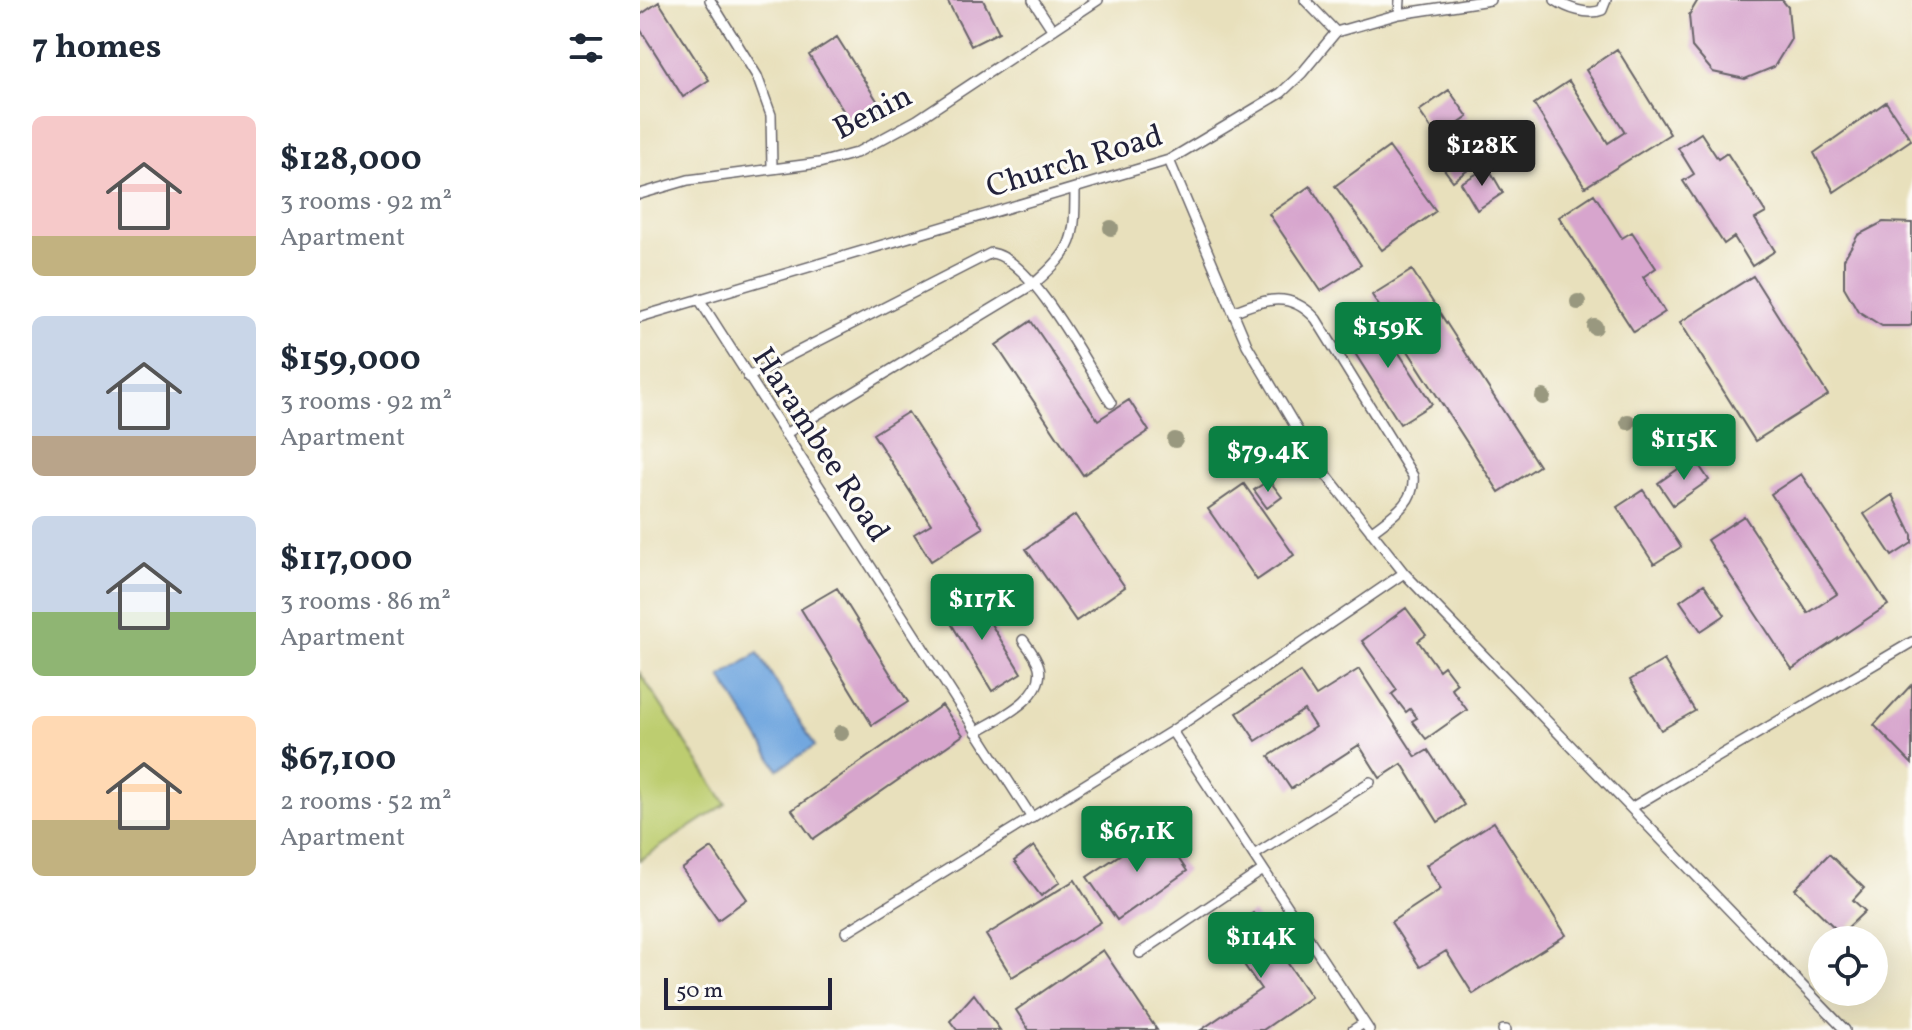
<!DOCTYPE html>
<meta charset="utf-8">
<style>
:root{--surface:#fff;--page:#f6f6f7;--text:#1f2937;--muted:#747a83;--accent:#0b8043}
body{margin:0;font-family:Vollkorn,serif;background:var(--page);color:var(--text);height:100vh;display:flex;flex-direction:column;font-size:30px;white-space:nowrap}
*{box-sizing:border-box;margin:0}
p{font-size:26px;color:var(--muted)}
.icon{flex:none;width:44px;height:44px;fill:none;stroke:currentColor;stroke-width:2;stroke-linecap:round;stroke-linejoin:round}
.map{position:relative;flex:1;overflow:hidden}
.drawer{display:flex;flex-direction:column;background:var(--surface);width:640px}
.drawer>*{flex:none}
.tools{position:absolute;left:1168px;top:926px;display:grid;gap:16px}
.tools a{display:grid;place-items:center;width:80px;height:80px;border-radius:50%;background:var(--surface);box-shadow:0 8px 32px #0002;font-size:40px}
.scale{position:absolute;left:24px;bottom:20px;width:168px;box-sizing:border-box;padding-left:8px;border:4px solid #22223b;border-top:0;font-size:22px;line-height:28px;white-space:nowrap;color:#22223b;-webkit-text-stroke:6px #fdfcf7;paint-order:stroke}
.price{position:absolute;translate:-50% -68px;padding:0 18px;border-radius:8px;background:var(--accent);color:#fff;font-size:26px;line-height:52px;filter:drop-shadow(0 2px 4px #0008)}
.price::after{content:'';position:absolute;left:50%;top:48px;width:24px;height:18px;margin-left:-12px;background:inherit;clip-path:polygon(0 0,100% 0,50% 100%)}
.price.current{background:#222;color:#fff}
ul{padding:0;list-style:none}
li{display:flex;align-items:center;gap:24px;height:200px;padding:0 32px}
li span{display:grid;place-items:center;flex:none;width:224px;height:160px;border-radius:12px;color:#555}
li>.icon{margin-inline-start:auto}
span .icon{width:96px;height:96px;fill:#fffc;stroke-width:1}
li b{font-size:34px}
h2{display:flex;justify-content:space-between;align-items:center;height:96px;padding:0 32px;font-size:34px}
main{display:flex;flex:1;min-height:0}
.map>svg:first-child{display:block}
.green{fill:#bdcd6f;stroke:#707855;stroke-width:2}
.water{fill:#72a7df;stroke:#4a648d;stroke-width:2}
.building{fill:#d7a5cd}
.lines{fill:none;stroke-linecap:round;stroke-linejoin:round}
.service-casing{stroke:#676468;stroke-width:12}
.service{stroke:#fff;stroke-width:9}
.tree{fill:#99987f}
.labels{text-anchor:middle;stroke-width:6;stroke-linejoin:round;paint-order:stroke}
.street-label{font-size:32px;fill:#22223b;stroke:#fdfcf7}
</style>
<main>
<section class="drawer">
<h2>7 homes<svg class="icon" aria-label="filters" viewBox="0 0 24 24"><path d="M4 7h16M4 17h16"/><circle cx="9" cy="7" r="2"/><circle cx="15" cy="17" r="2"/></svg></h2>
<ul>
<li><span style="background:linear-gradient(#f6c9c9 75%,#c2b280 0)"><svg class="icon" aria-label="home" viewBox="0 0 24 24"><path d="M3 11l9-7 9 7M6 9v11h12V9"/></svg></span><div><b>$128,000</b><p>3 rooms · 92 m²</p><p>Apartment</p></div></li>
<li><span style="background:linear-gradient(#c9d6e8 75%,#b9a48a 0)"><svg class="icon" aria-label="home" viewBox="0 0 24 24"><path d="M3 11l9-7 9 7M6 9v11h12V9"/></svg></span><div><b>$159,000</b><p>3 rooms · 92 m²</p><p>Apartment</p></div></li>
<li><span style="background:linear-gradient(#c9d6e8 60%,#8fb573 0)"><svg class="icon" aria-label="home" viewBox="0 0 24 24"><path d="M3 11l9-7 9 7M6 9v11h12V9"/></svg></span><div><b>$117,000</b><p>3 rooms · 86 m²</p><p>Apartment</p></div></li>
<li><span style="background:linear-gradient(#ffd9b3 65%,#c2b280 0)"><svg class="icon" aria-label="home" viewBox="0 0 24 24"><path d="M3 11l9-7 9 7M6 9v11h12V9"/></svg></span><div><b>$67,100</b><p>2 rooms · 52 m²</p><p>Apartment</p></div></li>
</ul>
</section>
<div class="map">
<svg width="1272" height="1030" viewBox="0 0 1272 1030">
<rect width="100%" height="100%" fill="#fdfcf7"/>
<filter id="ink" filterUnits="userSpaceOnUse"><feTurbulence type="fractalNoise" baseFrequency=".0125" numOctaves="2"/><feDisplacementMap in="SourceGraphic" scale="16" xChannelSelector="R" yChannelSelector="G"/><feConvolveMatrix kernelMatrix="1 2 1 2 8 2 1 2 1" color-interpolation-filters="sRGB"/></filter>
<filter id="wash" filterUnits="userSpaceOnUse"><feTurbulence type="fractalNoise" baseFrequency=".006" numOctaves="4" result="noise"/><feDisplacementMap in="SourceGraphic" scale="32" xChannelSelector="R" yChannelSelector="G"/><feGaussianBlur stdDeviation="1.8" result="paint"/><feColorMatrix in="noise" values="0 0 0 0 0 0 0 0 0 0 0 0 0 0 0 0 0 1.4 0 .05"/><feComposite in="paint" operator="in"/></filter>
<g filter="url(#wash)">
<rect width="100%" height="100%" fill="#e8e0bc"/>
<path class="green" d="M0 673 86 804 0 860Z"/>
<path class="water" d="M118 653 175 746 138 769 81 677Z"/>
<g id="blocks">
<path class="building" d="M307 0H343L359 32 331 46Z
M1058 0H1142L1148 7 1151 39 1134 67 1105 79 1073 72 1052 47 1049 15Z
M19 2 69 80 43 97 0 29V15Z
M197 37 241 107 212 125 169 55Z
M977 49 1030 134 945 187 894 104 929 81 968 143 985 132 946 70Z
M809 90 828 117 798 138 779 111Z
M1246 102 1271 140 1194 192 1174 153Z
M825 133 844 158 813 181 795 157Z
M1061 133 1078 159 1087 153 1126 213 1115 219 1135 251 1112 266 1094 237 1084 244 1043 181 1054 174 1038 148Z
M749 147 796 211 742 250 695 186Z
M848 167 863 193 837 210 821 183Z
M670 186 721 265 681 291 629 214Z
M954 194 982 238 992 232 1016 268 1003 277 1025 312 994 332 919 217Z
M1243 222 1272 223V325L1269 326H1242L1218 311 1204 287V259L1218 235Z
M772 270 899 466 859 492 732 295Z
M1113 276 1188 395 1115 441 1040 322Z
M735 316 792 404 760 424 704 336Z
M391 321 458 420 489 400 509 431 443 475 356 345Z
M268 412 343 528 291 561 274 534 291 524 233 434Z
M1054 458 1069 480 1033 505 1018 483Z
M1161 474 1248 605 1152 669 1067 540 1104 516 1168 613 1197 594 1131 494Z
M629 480 642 497 627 508 614 490Z
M604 484 654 555 617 580 568 509Z
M1003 490 1041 547 1014 564 977 507Z
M1252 495 1272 535V543L1252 556 1224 514Z
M435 515 485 587 436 621 386 549Z
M1064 584 1085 615 1061 631 1040 601Z
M197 588 268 702 232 725 161 609Z
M332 593 381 673 352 691 303 610Z
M766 608 786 635 778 641 799 670 804 666 817 683 811 688 827 710 786 739 772 721 777 718 770 709 766 712 752 694 757 690 722 641Z
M1024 660 1055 711 1021 730 990 680Z
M719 669 776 757 788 750 824 805 798 822 762 764 740 778 719 745 651 789 629 756 675 727 664 710 616 741 597 713 660 672 676 696Z
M1272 684V764L1234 725Z
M302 705 323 735 173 839 152 810Z
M854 822 926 935 833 994 806 951 780 967 751 922 801 889 786 865Z
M518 829 547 871 477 920 447 877Z
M394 846 420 882 401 896 374 861Z
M72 848 107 899 78 920 42 869Z
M1189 854 1224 888 1213 900 1225 911 1201 934 1155 889Z
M435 880 461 922 372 977 346 935Z
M613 913 671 997 623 1030H561L621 989 582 933Z
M463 950 517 1030H389L376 1010Z
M334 994 360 1030H317L310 1021Z"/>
</g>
</g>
<g filter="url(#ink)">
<use href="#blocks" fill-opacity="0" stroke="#676468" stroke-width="2"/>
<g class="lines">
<g class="service-casing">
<path id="service" d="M70 0 117 76 131 115 132 168
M393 0 412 29
M665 0 696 32
M915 0C927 8 948 16 962 10L966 0
M759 14 760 0
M529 160 607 345 677 463 764 573 1205 1030
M0 194 48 180 179 163 216 153 277 120 458 0
M59 299 392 818
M593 312C626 298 651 291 676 319L773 476C776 503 750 517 731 532
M0 317 529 160 641 93 662 73 696 32 759 14 850 0
M108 377 351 253C392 258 448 367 471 403
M145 434 395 283C434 248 435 240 435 188
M532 731 729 1030
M336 732C357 719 406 698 399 667 397 658 389 648 383 640
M991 808 1272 642
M614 855 730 782
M206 932 532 731 764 573
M500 953 623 870
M713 1030 724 1023
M863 1030H866"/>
</g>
<use href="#service" class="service"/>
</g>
<g class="tree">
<circle cx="471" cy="228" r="8"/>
<circle cx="938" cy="302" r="8"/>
<circle cx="955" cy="327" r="8"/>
<circle cx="903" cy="397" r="8"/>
<circle cx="988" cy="422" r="8"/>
<circle cx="1015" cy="428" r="8"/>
<circle cx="535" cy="440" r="8"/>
<circle cx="201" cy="733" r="8"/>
</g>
</g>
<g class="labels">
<g class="street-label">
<text transform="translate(232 111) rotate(-27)" y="11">Benin</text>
<text transform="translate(434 160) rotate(-17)" y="11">Church Road</text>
<text transform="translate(182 444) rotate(57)" y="11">Harambee Road</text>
</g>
</g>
</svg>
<div class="tools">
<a><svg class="icon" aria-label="locate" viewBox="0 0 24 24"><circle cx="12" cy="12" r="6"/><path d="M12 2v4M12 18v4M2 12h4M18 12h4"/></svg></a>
</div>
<div class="scale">50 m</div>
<b class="price current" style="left:842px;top:188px">$128K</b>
<b class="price" style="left:748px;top:370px">$159K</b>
<b class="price" style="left:1044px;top:482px">$115K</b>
<b class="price" style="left:628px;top:494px">$79.4K</b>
<b class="price" style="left:342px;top:642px">$117K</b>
<b class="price" style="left:497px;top:874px">$67.1K</b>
<b class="price" style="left:621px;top:980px">$114K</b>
</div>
</main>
